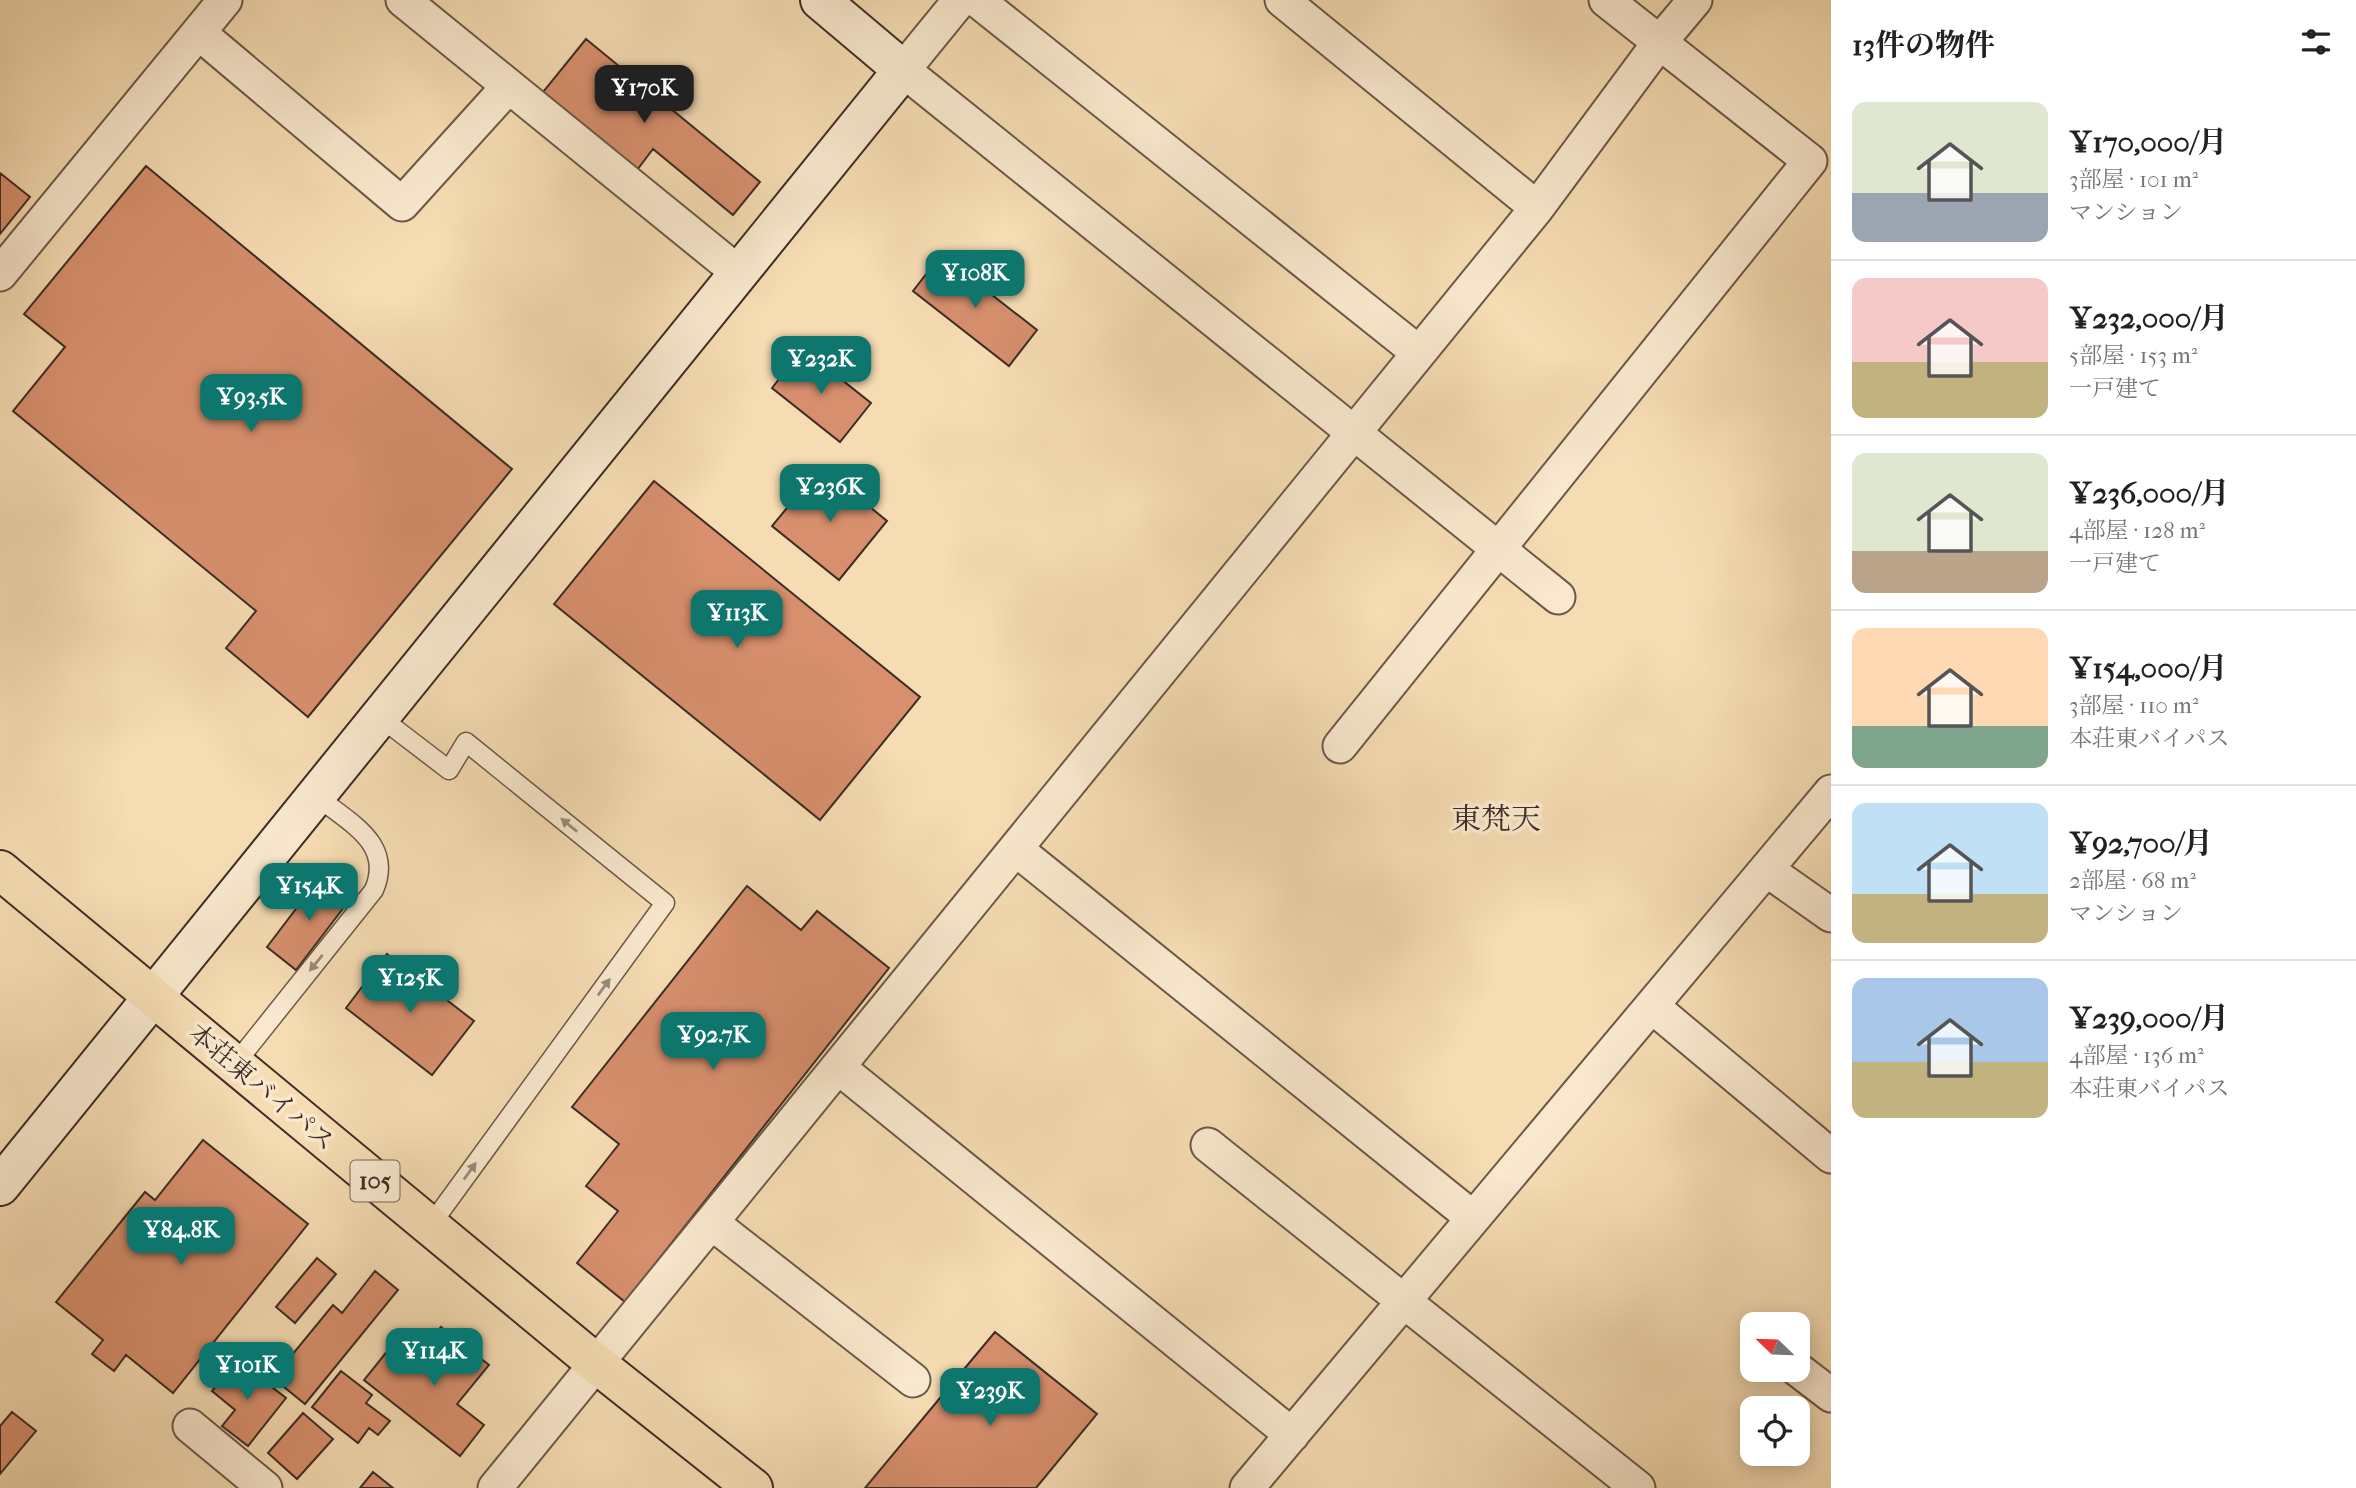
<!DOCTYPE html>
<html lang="ja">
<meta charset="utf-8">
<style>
:root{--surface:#fff;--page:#f2f2f2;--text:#222;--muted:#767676;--line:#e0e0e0;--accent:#0f766e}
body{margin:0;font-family:"IM FELL French Canon","Noto Serif JP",serif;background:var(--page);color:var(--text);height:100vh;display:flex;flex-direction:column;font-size:26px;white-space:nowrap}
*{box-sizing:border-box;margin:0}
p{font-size:23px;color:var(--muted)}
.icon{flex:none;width:38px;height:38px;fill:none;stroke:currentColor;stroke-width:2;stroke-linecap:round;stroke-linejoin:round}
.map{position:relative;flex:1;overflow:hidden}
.drawer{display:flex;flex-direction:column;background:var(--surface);width:525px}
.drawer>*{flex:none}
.needle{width:46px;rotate:293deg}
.buttons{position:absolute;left:1740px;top:1312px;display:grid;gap:14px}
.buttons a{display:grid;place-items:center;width:70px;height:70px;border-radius:14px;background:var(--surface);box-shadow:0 4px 18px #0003;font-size:35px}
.price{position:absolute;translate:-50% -60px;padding:0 16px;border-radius:14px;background:var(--accent);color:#fff;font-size:23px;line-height:46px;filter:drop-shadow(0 2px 4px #0008)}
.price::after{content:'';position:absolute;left:50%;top:42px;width:21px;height:16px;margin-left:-10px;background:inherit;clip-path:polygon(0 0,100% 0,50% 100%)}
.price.active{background:#222;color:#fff}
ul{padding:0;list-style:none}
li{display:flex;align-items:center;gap:21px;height:175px;padding:0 21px}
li+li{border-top:2px solid var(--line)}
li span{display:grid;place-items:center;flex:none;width:196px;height:140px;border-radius:14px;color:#555}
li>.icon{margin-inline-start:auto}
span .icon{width:84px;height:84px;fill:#fffc;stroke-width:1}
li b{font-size:30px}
h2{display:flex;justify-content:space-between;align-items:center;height:84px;padding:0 21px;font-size:30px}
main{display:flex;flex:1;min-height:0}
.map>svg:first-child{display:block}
.building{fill:#d78f6d;stroke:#3d2d25;stroke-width:2}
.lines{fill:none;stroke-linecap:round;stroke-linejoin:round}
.lane-casing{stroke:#6b5948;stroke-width:21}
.street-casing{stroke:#6b5948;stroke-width:37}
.secondary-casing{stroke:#3d2d25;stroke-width:42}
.highway-casing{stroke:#3d2d25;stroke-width:42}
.lane{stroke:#f9e8ce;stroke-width:18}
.street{stroke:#f9e8ce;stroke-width:33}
.secondary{stroke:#f9e8ce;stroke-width:38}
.highway{stroke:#f6dcb3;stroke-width:38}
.oneway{fill:#9b8a7a}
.labels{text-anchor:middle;stroke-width:7;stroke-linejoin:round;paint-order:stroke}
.shield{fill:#f9e8ce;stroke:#756558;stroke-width:2}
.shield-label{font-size:24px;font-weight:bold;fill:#3d2d25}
.street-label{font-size:26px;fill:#3d2d25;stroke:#f9e8ce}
.quarter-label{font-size:30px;fill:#3d2d25;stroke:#f9e8ce}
</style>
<main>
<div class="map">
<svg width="1831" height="1488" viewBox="0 0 1831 1488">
<rect width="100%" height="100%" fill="#f6dcb3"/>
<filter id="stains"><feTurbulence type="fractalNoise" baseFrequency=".00286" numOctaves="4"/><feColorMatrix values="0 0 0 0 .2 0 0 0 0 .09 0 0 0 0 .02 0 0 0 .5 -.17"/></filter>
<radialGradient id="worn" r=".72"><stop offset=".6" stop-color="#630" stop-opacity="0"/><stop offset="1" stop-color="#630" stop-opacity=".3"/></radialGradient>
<path class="building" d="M586 39 760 182 733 215 653 149 637 170 543 92Z
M146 166 512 469 308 717 226 648 256 611 13 411 65 347 24 314Z
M0 173 30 197 0 234Z
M941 255 1037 330 1009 366 913 291Z
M803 349 871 403 840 442 772 388Z
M821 467 887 521 839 580 772 526Z
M654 481 920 697 820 820 554 604Z
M321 876 351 898 296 970 267 947Z
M747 886 801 930 817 911 889 968 625 1302 577 1263 618 1211 586 1186 619 1144 572 1107Z
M387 954 474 1021 432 1075 346 1008Z
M203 1140 308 1224 173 1393 126 1355 114 1371 92 1354 103 1340 56 1302 145 1192 155 1200Z
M317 1258 336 1274 295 1323 276 1307Z
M375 1271 398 1290 305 1404 273 1378 333 1305 342 1313Z
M441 1327 489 1365 457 1404 484 1425 460 1456 364 1380 389 1349 410 1366Z
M995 1332 1097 1414 1036 1488H865Z
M237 1360 286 1398 248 1446 222 1426 235 1410 212 1391Z
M341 1371 372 1395 366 1403 390 1421 378 1435 369 1428 358 1443 312 1407Z
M12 1412 36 1431 0 1474V1426Z
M303 1413 333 1439 297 1479 268 1453Z
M373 1472 393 1488H360Z"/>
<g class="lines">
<g class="lane-casing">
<path id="lane" d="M381 718 449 770 466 742 665 903 430 1226
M235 1064 374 890C394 843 349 823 318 797"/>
</g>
<g class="street-casing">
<path id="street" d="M403 0 740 274
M960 0 903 70 1558 597
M977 0 1419 353
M1282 0 1537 208
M199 33 402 204 508 87
M0 274 225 0
M1340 746 1810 161 1606 0
M1017 850 1473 1218
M1767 870 1831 915
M1653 1007 1831 1156
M838 1067 1292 1435
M1208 1145 1638 1488
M712 1223 913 1380
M1797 1369 1831 1395
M190 1426 265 1488
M495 1488 1537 208 1659 43 1695 0
M1247 1488 1831 792"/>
</g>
<g class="secondary-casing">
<path id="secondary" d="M0 1186 903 70 820 0"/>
</g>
<g class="highway-casing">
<path id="highway" d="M0 870 598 1365 753 1488"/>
</g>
<use href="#lane" class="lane"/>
<use href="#street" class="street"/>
<use href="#secondary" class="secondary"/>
<use href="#highway" class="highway"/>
</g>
<defs><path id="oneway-solid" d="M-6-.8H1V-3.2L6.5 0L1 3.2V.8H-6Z" transform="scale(1.75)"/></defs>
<g class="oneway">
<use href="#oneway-solid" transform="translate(569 825) rotate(-141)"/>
<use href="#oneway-solid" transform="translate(316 963) rotate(129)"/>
<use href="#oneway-solid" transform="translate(604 987) rotate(-54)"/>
<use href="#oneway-solid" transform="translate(470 1171) rotate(-54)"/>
</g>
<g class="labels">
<rect class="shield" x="350.5" y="1160.5" width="49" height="41" rx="5"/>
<g class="shield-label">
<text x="375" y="1189">105</text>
</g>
<g class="street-label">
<text transform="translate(262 1087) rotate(40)" y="9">本荘東バイパス</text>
</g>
<g class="quarter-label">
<text x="1496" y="829">東梵天</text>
</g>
</g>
<rect width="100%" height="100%" filter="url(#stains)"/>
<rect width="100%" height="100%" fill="url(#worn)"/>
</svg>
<div class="buttons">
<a><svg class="needle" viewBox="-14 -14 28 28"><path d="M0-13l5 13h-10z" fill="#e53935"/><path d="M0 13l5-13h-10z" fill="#767676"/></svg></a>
<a><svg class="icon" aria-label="locate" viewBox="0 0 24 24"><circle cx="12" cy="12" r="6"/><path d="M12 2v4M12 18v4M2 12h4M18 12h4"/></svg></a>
</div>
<b class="price active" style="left:644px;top:125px">¥170K</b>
<b class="price" style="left:975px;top:310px">¥108K</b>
<b class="price" style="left:821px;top:396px">¥232K</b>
<b class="price" style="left:251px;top:434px">¥93.5K</b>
<b class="price" style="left:830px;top:524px">¥236K</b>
<b class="price" style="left:737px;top:650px">¥113K</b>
<b class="price" style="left:309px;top:923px">¥154K</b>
<b class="price" style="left:410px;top:1015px">¥125K</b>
<b class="price" style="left:713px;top:1072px">¥92.7K</b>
<b class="price" style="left:181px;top:1267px">¥84.8K</b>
<b class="price" style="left:434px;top:1388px">¥114K</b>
<b class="price" style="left:247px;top:1402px">¥101K</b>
<b class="price" style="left:990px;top:1428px">¥239K</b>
</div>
<section class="drawer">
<h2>13件の物件<svg class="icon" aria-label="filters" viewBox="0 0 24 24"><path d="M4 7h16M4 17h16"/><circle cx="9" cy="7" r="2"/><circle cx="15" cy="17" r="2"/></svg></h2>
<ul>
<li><span style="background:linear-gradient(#dfe7d0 65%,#9aa5b1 0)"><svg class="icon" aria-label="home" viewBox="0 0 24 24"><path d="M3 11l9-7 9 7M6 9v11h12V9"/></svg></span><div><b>¥170,000/月</b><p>3部屋 · 101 m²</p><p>マンション</p></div></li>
<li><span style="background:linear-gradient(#f6c9c9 60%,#c2b280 0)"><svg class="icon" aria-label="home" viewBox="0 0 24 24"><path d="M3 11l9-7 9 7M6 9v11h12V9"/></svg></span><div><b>¥232,000/月</b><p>5部屋 · 153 m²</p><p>一戸建て</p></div></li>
<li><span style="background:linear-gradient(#dfe7d0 70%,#b9a48a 0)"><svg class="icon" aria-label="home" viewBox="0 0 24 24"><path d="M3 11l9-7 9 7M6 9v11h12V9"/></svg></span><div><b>¥236,000/月</b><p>4部屋 · 128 m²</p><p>一戸建て</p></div></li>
<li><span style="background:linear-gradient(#ffd9b3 70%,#7fa58c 0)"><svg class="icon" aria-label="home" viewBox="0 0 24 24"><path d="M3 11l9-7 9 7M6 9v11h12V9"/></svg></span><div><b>¥154,000/月</b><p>3部屋 · 110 m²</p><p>本荘東バイパス</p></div></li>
<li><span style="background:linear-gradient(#bfe0f5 65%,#c2b280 0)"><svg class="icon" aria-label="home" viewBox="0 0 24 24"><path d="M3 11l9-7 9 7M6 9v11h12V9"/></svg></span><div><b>¥92,700/月</b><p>2部屋 · 68 m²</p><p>マンション</p></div></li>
<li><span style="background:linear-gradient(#a9c7e8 60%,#c2b280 0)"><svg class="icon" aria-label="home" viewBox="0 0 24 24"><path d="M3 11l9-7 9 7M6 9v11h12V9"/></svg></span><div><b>¥239,000/月</b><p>4部屋 · 136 m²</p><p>本荘東バイパス</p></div></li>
</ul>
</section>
</main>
